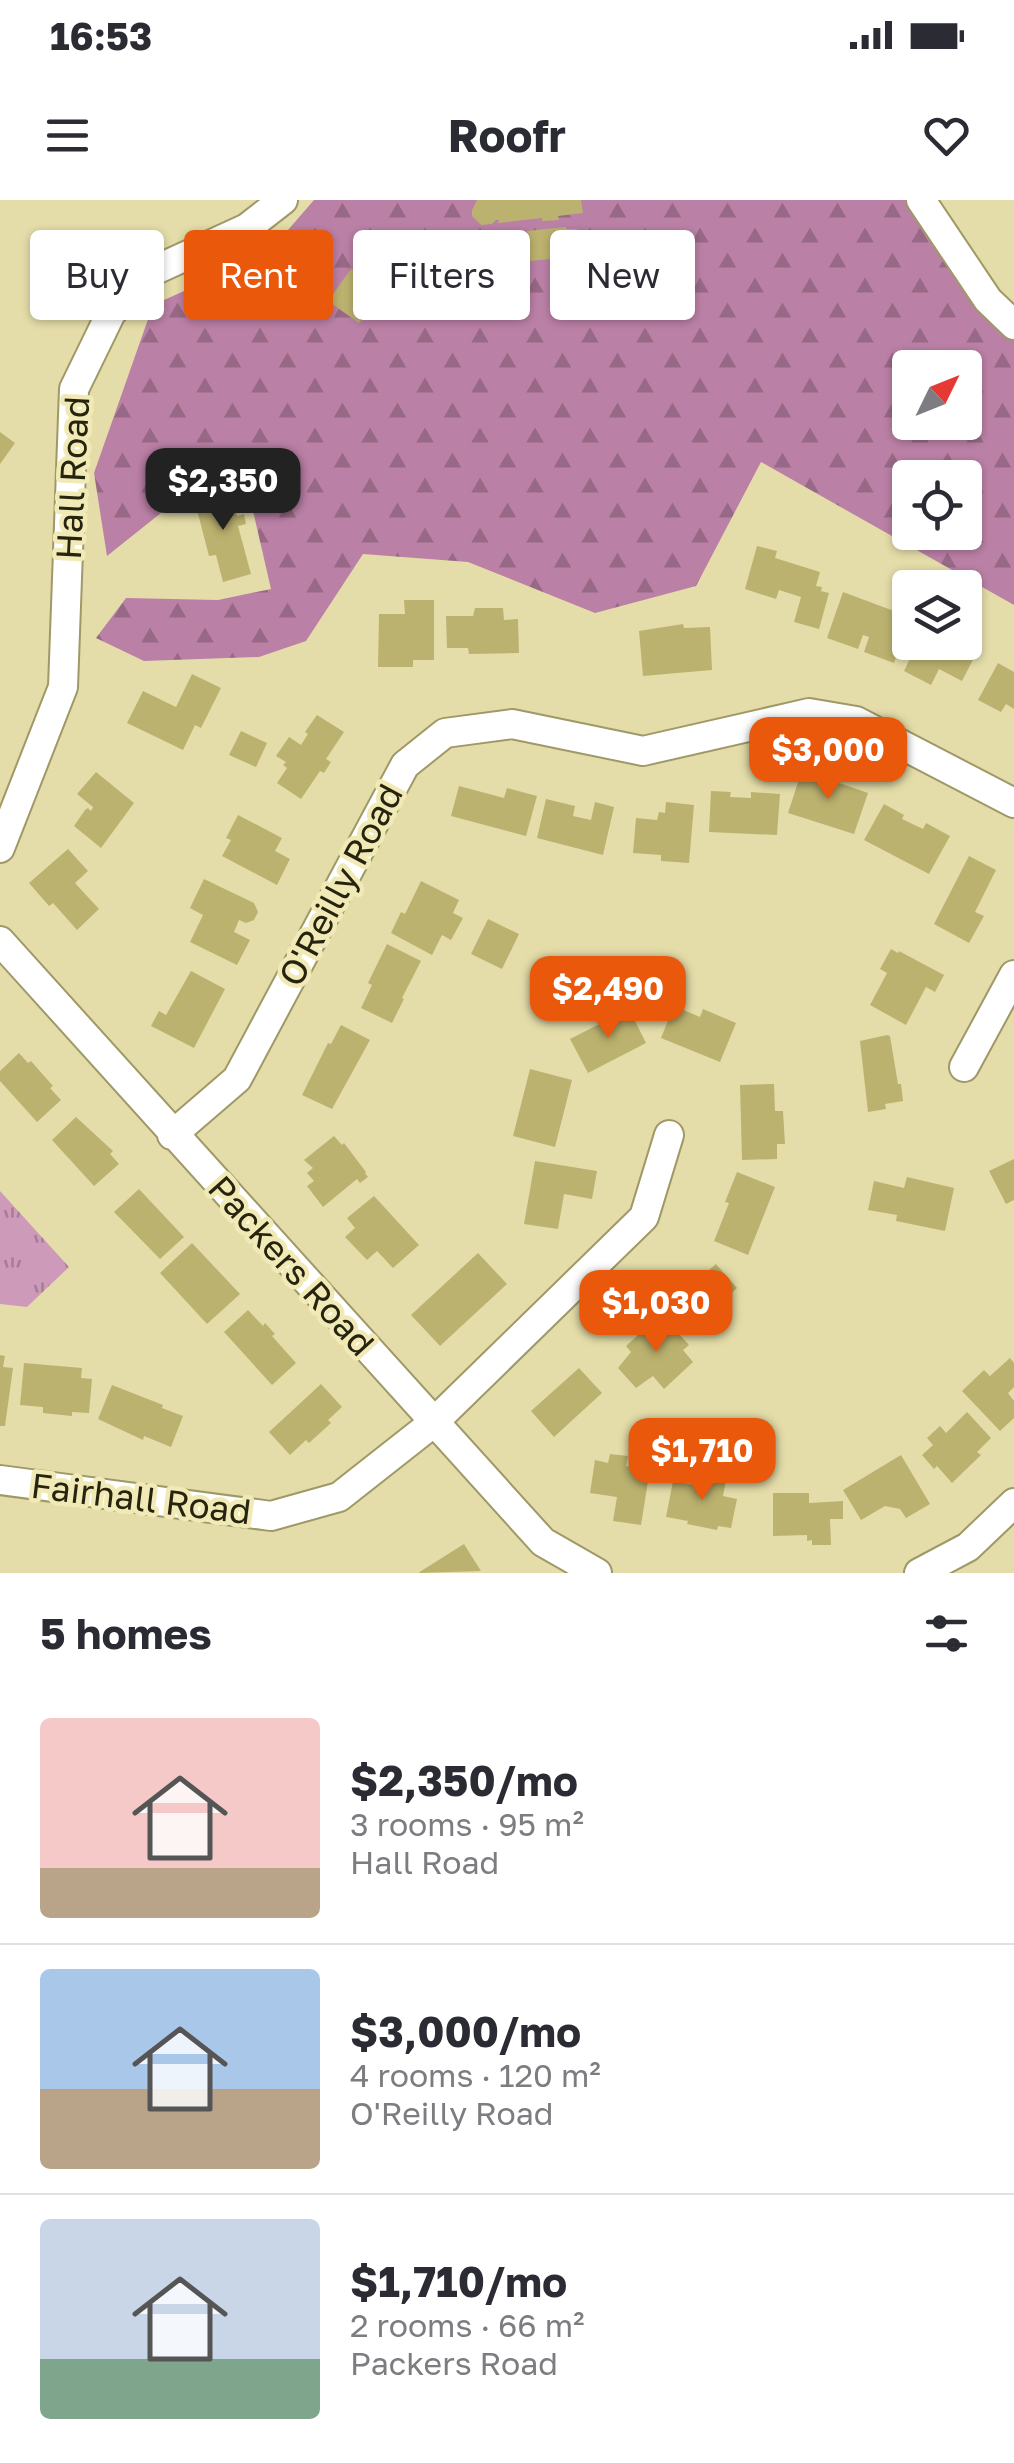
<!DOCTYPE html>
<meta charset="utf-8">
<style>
:root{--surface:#fff;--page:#f2f2f3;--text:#2b2b33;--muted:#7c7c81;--line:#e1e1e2;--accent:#ea580c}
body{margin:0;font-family:"Golos Text",sans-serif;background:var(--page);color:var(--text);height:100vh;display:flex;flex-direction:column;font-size:38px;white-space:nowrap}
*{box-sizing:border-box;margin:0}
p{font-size:32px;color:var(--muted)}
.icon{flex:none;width:55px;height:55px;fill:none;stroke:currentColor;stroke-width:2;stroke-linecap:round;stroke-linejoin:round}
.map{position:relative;height:1373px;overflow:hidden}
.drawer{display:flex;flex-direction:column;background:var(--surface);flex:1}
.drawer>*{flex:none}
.banner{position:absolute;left:30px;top:30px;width:955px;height:90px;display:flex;gap:20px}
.needle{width:65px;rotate:47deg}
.buttons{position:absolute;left:892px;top:150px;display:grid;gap:20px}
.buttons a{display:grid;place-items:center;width:90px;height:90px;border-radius:10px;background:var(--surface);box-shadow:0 2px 8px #0004;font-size:50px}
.price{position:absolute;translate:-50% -85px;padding:0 22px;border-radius:20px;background:var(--accent);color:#fff;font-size:32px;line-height:65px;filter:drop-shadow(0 2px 5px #0008)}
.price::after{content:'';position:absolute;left:50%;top:60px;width:30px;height:22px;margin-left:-15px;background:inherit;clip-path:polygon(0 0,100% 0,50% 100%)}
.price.current{background:#222;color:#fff}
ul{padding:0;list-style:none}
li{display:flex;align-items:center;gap:30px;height:250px;padding:0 40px}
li+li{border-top:2px solid var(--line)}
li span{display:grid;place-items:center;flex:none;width:280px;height:200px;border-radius:10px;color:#555}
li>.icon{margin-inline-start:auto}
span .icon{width:120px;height:120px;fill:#fffc;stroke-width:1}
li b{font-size:42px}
h2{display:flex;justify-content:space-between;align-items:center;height:120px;padding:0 40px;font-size:42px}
.pill{padding:0 35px;border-radius:10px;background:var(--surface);box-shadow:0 2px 8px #0004;font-size:35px;line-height:90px}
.pill.current{background:var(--accent);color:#fff}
.status{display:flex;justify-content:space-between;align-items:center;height:70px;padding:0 50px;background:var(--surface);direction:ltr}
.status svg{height:28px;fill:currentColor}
header{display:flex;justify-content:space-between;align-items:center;height:130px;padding:0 40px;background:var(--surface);font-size:45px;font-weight:700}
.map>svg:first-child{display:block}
.grass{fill:url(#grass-tufts)}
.forest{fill:url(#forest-firs);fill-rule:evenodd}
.building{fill:#bcb26f}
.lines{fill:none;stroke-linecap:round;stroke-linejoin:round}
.minor-casing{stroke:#9f9867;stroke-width:32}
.minor{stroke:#fff;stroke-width:28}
.labels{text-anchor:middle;stroke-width:9;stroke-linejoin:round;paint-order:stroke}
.street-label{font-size:35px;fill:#26240f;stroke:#f1eab6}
</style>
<div class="status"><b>16:53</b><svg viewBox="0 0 49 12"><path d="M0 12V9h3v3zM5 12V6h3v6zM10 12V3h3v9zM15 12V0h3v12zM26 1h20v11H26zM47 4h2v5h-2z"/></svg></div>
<header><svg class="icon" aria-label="menu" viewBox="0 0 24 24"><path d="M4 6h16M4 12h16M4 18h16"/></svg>Roofr<svg class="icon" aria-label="heart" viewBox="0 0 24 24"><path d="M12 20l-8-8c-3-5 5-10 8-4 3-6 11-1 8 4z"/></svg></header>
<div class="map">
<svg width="1014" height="1373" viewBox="0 0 1014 1373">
<defs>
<pattern id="grass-tufts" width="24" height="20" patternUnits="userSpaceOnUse" patternTransform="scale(2.5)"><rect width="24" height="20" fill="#ce9aba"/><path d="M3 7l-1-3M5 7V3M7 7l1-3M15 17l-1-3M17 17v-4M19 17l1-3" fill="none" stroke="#a77d96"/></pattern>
<pattern id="forest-firs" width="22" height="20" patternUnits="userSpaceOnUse" patternTransform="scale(2.5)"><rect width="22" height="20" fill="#bb80a6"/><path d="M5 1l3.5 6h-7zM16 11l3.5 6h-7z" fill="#986986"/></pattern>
</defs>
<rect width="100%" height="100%" fill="#e4dda9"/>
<path class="grass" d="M0 991 69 1067 27 1107 0 1104Z"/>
<path class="forest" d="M314 0H909L1014 126V405L761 262 696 386 595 413 468 362 363 354 306 441 259 457 144 461 96 438 126 398 218 400 271 389 242 263 208 267 181 297 107 356 94 273 153 105 268 53ZM910 168H965V222H910ZM910 278H965V332H910Z"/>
<path class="building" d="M477 0H581L583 13 558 16 559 20 542 21V18L498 23 499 20H496L492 24 481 25 472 16V10Z
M566 27 567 29H577L578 43 568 44 569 57 530 61 527 31Z
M351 69 382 91 359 123 328 101Z
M0 232 15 243 0 264Z
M222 283 227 302 233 301 237 316 244 314 246 324 238 326 251 374 223 382 216 355 209 356 196 306 205 304 201 288Z
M757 346 777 351 775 358 820 372 816 386 822 387 821 391 829 393 819 429 794 422 801 397 779 390 776 399 745 389Z
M843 392 910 417 894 463 864 452 869 437 863 435 858 449 827 438Z
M404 400H434V460H413V467H378L379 414H405Z
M475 408H503L504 420 518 419 519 453 469 454 468 448H447L446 416H473Z
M683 424 684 428 710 427 712 470 643 476 639 431Z
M918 442H959L977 452 962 481 939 469 931 485 904 471Z
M998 463 1014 472V509L1006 504 1001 512 978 500Z
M192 474 221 488 201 528 195 525 183 550 127 523 143 491 176 507Z
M317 515 344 532 326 559 331 562 324 573 320 571 301 599 277 583 287 568 283 565 286 562 276 556 289 537 301 545 308 534 305 532Z
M241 531 267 543 256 567 229 555Z
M802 570 868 593 854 634 788 613Z
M96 572 134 603 101 648 74 626 85 610 88 608 91 611 93 607 77 594Z
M459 586 504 598 507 588 537 596 526 636 451 616Z
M711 591 731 592 730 597 751 598V592L780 594 777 635 709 632Z
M546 599 575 606 573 616 591 620 595 602 614 607 603 655 537 638Z
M666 602 694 605 689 663 661 661V655L633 653 636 618 657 620 659 612 665 613Z
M884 604 904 615 902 619 923 629 926 623 950 636 929 674 864 640Z
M238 615 282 638 275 651 290 659 277 685 222 656 231 640 226 638Z
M68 649 88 671 75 683 99 709 77 730 53 703 49 706 29 683Z
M969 656 996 670 975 712 984 716 969 743 934 724Z
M204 679 254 703 258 712 254 720 246 723 239 720 234 732 250 740 237 765 190 742 203 715 190 708Z
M421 681 459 700 453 713 463 718 451 740 442 735 432 755 391 733 401 712 405 714Z
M488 719 519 734 502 769 471 754Z
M387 744 421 761 402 798 404 799 392 823 361 808 372 785 368 783Z
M891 749 898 753 899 751 944 775 935 792 926 787 906 825 870 805 887 773 880 769Z
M191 771 225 789 194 848 151 826 159 811 166 815Z
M674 806 700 817 703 809 736 823 720 862 661 838Z
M629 809 646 843 588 873 570 839Z
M341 825 370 840 332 909 302 895 328 843 331 844Z
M887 835 890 836 898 884H901L903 901 885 904 886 909 868 912 860 841Z
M19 853 28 863 31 861 53 886 50 888 61 900 37 922 0 881V871Z
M530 869 572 880 555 947 513 936Z
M774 884 775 911H783L785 944H777V959L742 960 740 885Z
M76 917 113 951 110 954 119 964 94 986 52 940Z
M334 936 342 945 344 943 366 972 365 973 368 977 360 983 357 979 323 1007 307 986 314 981 307 973 313 968 304 960Z
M1014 959V1000L1006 1004 989 971Z
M535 961 597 971 592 999 564 994 558 1029 524 1024Z
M737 972 775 987 748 1055 714 1041 729 1003 725 1002Z
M907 977 954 988 945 1031 896 1021 897 1015 868 1010 874 981 904 988Z
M139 989 184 1037 160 1059 114 1012Z
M374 996 419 1045 393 1068 377 1051 367 1060 345 1037 355 1028 347 1018Z
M192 1043 240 1094 207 1124 160 1073Z
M478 1053 507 1084 440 1146 411 1115Z
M716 1064 737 1088 691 1130 669 1106 679 1097 676 1093 700 1071 703 1075Z
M248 1110 263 1126 265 1123 275 1134 272 1136 296 1163 272 1185 224 1132Z
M661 1114 689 1145 683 1150 693 1162 664 1189 653 1176 636 1188 618 1168 631 1152 626 1146Z
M0 1155 5 1156 3 1167 13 1168 5 1226H0Z
M1010 1158 1014 1163V1187L1008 1193 1014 1201V1218L1000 1231 962 1191 984 1170 990 1176Z
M24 1163 82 1168 81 1178 92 1179 89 1213 72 1212V1216L43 1213V1207L20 1205Z
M579 1168 602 1193 554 1237 531 1211Z
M321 1184 342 1207 328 1220 331 1223 309 1243 306 1240 290 1255 269 1232Z
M112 1185 163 1205 162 1208 183 1216 171 1247 144 1236 143 1240 98 1219Z
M967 1212 991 1238 977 1252 981 1255 952 1283 937 1266 934 1269 922 1255 933 1245 927 1238 940 1226 946 1233Z
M610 1254 628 1256 626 1266 650 1269 641 1325 613 1321 617 1297 590 1293 595 1260 608 1263Z
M901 1255 930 1304 906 1318 900 1309 885 1306 861 1320 843 1290Z
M696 1274 726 1280 723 1296 737 1299 731 1328 718 1326 717 1330 687 1324 688 1321 666 1317 673 1281 694 1285Z
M773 1293H809V1303L843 1301V1319H830L831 1345H812V1340L807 1341V1335L773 1336Z
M464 1344 481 1371 418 1373Z"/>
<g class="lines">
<g class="minor-casing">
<path id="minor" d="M921 0 988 100 1014 125
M0 648 63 487 74 189 111 113 151 72 247 28 283 0
M0 741 543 1342 597 1373
M964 867 1014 775
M172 935 237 879 405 565 445 533 512 524 643 551 809 513 856 521 1014 603
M0 1280 271 1316 339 1297 433 1223 644 1017 669 935
M919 1373 968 1347 1014 1303"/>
</g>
<use href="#minor" class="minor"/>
</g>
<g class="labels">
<g class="street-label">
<text transform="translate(73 278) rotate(-87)" y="12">Hall Road</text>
<text transform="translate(341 685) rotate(-62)" y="12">O'Reilly Road</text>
<text transform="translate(291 1066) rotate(48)" y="12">Packers Road</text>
<text transform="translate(141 1299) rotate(7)" y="12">Fairhall Road</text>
</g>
</g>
</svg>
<div class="buttons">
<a><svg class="needle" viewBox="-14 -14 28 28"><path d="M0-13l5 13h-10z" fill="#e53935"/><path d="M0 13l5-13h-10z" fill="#7c7c81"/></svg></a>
<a><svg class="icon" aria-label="locate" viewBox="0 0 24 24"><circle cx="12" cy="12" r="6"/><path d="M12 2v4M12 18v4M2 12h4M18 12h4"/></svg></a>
<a><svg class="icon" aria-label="layers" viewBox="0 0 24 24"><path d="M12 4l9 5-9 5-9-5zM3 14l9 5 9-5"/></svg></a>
</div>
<b class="price current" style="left:223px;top:333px">$2,350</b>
<b class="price" style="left:828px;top:602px">$3,000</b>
<b class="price" style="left:608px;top:841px">$2,490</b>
<b class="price" style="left:656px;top:1155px">$1,030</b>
<b class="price" style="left:702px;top:1303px">$1,710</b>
<div class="banner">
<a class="pill">Buy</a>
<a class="pill current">Rent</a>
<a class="pill">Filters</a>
<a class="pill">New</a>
</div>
</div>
<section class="drawer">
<h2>5 homes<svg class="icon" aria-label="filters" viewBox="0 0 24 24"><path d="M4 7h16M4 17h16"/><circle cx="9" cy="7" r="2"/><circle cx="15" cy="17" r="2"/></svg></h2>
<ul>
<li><span style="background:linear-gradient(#f6c9c9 75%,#b9a48a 0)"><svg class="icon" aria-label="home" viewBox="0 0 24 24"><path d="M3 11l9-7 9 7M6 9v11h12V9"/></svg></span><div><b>$2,350/mo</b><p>3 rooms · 95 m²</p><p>Hall Road</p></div></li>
<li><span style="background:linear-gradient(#a9c7e8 60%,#b9a48a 0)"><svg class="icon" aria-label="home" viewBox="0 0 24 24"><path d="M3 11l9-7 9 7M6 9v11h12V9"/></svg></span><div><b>$3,000/mo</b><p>4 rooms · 120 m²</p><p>O'Reilly Road</p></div></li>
<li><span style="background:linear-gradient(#c9d6e8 70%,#7fa58c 0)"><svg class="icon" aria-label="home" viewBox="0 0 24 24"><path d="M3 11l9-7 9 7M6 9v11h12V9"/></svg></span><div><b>$1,710/mo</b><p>2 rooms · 66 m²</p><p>Packers Road</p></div></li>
</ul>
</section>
